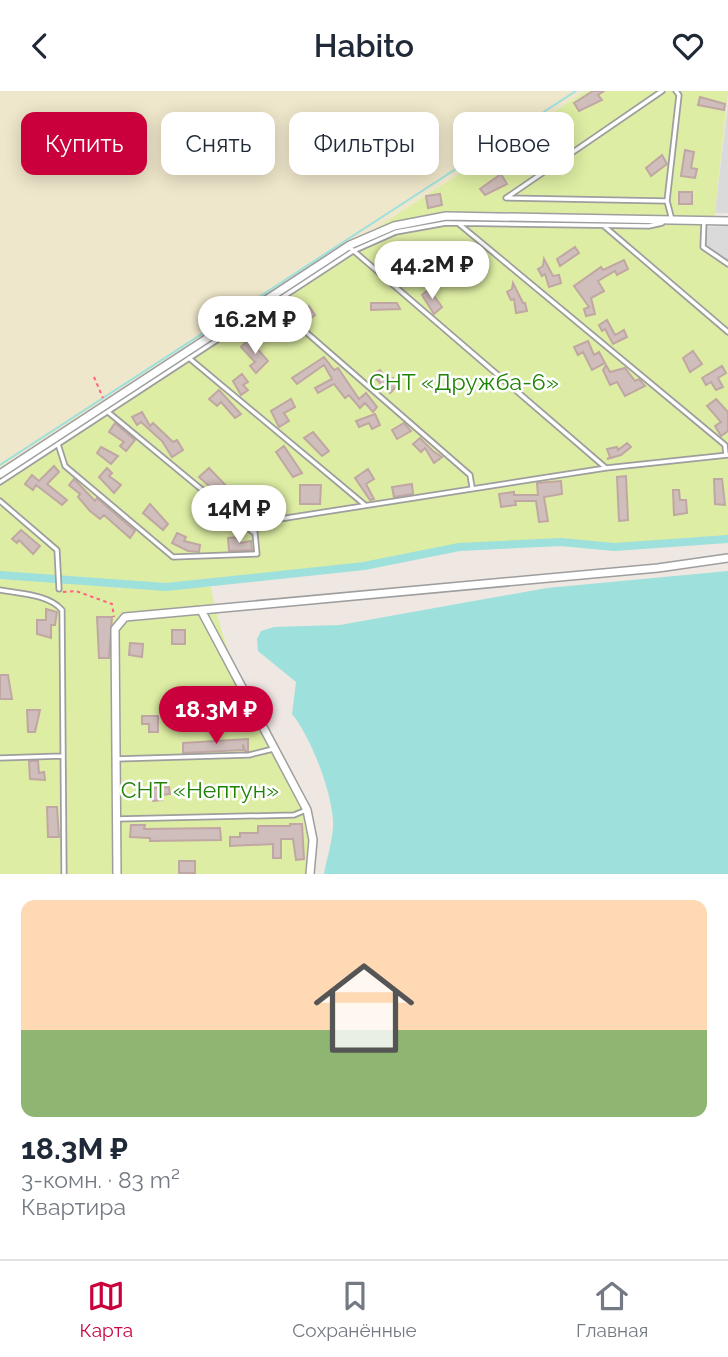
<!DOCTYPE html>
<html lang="ru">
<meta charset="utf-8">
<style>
:root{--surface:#fff;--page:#f2f2f3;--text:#1f2937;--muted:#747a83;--line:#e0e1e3;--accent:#c9003b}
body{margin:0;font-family:Raleway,sans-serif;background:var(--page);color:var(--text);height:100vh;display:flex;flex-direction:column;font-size:26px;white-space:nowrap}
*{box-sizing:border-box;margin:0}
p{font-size:23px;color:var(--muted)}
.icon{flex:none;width:38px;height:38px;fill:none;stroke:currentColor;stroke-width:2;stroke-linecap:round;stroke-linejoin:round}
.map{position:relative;height:783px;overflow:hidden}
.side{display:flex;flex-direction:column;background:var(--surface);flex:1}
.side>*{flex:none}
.hud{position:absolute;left:21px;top:21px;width:686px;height:63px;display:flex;gap:14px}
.price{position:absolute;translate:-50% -60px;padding:0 16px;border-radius:24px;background:#fff;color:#222;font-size:23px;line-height:46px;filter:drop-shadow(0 2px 4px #0008)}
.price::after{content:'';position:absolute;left:50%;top:42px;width:21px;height:16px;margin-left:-10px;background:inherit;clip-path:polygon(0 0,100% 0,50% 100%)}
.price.selected{background:var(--accent);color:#fff}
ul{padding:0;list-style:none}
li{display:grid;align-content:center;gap:14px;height:371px;padding:0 21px}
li+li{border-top:2px solid var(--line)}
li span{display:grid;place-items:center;height:217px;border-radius:14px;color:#555}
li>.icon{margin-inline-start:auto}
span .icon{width:126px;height:126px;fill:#fffc;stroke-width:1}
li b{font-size:30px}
.tag{padding:0 24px;border-radius:14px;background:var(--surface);box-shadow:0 4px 18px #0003;font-size:24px;line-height:63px}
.tag.selected{background:var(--accent);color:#fff}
header{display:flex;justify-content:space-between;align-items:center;height:91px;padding:0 21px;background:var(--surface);font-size:32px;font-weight:600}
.menu{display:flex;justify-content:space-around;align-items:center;height:98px;border-top:2px solid var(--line);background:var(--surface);font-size:19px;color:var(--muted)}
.menu a{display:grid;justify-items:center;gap:4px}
.menu .selected{color:var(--accent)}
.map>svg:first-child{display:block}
.residential{fill:#dbdada}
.farmland{fill:#efe7cb}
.grass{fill:#ddeda3}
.water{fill:#9ee0dc}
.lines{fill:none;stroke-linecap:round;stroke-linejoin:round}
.stream{stroke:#9ee0dc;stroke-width:2}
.canal{stroke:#9ee0dc;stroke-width:8}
.building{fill:#cfbebb;stroke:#c1a7a3;stroke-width:2}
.service-casing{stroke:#9e9e9e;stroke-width:7}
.minor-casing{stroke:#9e9e9e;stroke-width:10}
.path{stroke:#ff6280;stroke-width:2;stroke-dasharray:3.5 3.5;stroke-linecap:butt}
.service{stroke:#fff;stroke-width:3.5}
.minor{stroke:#fff;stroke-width:7}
.labels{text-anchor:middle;stroke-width:5;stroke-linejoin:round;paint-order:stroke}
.park-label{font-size:23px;fill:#1e8204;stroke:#fff}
</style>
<header><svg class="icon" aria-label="back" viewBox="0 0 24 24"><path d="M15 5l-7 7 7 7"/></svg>Habito<svg class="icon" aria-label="heart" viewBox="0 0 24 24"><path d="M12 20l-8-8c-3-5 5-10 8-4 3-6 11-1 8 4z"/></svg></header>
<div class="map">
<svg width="728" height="783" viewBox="0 0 728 783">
<rect width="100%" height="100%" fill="#efe7e2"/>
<path class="residential" d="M728 12V122H715Z
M728 135V173L704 156V136Z"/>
<path class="farmland" d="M0 0H586L0 383Z"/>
<path class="grass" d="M586 0H728L714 130H704L703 155 728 173V448L614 456 560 451 459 456 364 475 166 496 118 494 119 502 120 496H211C220 551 248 607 273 657 299 711 316 719 310 783H0V383Z"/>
<path class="water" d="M728 480V783H324C327 766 334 746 333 729 331 699 311 646 292 623L296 591 258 560 257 548 261 540 274 536 340 534 547 497Z"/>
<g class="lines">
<path class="stream" d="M0 374 576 0"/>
<path class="canal" d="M0 484 166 496 364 475 459 456 561 451 614 456 728 448"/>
</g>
<path class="building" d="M593 0H604L598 4 602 9 579 20 574 12Z
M700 6 725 13 724 19 698 14Z
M685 59 694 61 691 77 697 78 695 87 681 85Z
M539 60 544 68 522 82 516 72Z
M662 64 667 73 651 85 646 77Z
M501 83 507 93 485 104 480 98Z
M679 101H692V113H679Z
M440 103 442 114 428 117 426 105Z
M575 156 579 162 560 175 557 168Z
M479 165 485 177 468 186 462 173Z
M544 168 553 185 559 184 561 192 549 196 545 183 542 185 538 178 543 175Z
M624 169 628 178 617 184 615 180 598 190 604 200 591 207 595 223 586 225 584 218 589 216 574 195 601 176 603 179Z
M513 192 523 212H525L527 220 516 222 514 208 511 209 507 201 512 198Z
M429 198 442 216 434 223 422 204Z
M371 212H397L400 218 371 219Z
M309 215 315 224 303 233 295 226Z
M607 229 615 244 624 239 627 246 613 253 605 238 602 240 599 234Z
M249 248 268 270 256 282 250 275 255 271 241 256Z
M588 250 594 264 599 261 605 272 592 279 583 261 578 264 574 256Z
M693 260 702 273 690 281 683 267Z
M324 266 334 279 338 277 359 308 366 302 377 316 373 321 365 312 360 317 349 304 345 307 334 293 318 302 315 297 332 288 324 274 297 293 292 287Z
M606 274 610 281 625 277 635 290 639 288 645 295 625 305 617 291 610 294 603 279Z
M722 275 726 282 718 287 723 296 716 299 711 291 706 294 702 287Z
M380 279 388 291 393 287 398 294 390 302 372 284Z
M242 283 248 291 243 294 248 299 241 304 233 290Z
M219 299 241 323 235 327 221 311 217 315 209 308Z
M291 308 295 316 284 322 289 330 279 336 271 320Z
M716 308 728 321V340L721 345 715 335 721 331 707 315Z
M142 321 150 335 153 332 173 351 177 349 183 359 172 366 162 350 141 331 137 334 132 326Z
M375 323 380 334 372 338 369 332 359 336 356 330Z
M115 332 135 349 126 360 120 355 124 351 109 341Z
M404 332 411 340 397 348 392 339Z
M313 341 329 360 322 365 304 347Z
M420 347 433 360 442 366 434 372 425 357 421 361 413 353Z
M627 352 631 356 621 364 607 368 610 366 607 358 617 356 618 359Z
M284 355 302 382 293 386 276 361Z
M101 356 118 365 111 373 97 362Z
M54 375 59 381 47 393 67 409 62 414 36 394 33 399 25 393 32 384 39 390Z
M107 377 112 382 109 385 121 394 114 402 99 386Z
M209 377 231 400 223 407 199 386Z
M368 378 374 388 366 393 374 408 370 409 355 387Z
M626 385 628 429 619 430 617 386Z
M74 388 95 410 97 407 135 440 130 447 104 424 100 428 90 420 78 406 80 403 69 394Z
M714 388H722L725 414 715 413Z
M561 390 562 403 544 406 548 430 539 431 536 410H515L516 414 501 416 499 403 514 401V404H538L537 392Z
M412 393 413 403 394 406 392 396Z
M300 394H321L320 413H300Z
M673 399H679L680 409H686L687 422 674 424Z
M150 413 168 433 163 439 143 422Z
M21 439 40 455 33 463 19 449 17 452 12 448Z
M177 442 186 446 184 450 200 454 199 461 188 460 172 452Z
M240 446V452L251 450 252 459 229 460 228 447Z
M46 518 57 521 55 534H51V547L37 543V529H46Z
M97 526H112L109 567H99Z
M172 539H185V553H172Z
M130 552 143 553 142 566 129 564Z
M0 584H8L12 608H0Z
M233 610 234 627 224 628 222 611Z
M178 612H194V619L189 620V623L178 624Z
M27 619H40L35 641H28Z
M142 625H158V641H149V633H142Z
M248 648V660H245L243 653V659L183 662V652Z
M29 670H38L39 682 44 681 45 689 30 688Z
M169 696 170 703 162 704V709L153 710 152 697Z
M47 716H57L59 746H48Z
M290 733H302L304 768 296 769 293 748H281V767H273V753L230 755V746H240V742H258V735H290Z
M131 734H145L144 738 220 737 221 749 150 750V747L130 746Z
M179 770H195V782H179Z"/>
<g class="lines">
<g class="service-casing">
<path id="service" d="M662 0 506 107 667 110
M672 129 667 110 679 4 676 0
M704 130 703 156 728 173
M459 133 725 354 726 364
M604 135 728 241
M348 155 606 377
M268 208 470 384 472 396
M189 267 365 414
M108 321 253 441
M58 353 65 375 173 466 257 463 254 432 606 377 728 364
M0 391 353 160 396 141 446 132 649 135 662 132
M0 410 57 459 59 498
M0 499C20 503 48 503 62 519L64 783
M0 667 62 665
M116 668 249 664 273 658
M117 728 294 724 306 719"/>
</g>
<g class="minor-casing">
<path id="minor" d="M0 383 350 154 394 135 446 125 728 130
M201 519 307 719 313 749 310 783
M117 783 115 538 125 526 658 477 728 467"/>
</g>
<path class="path" d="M94 286 103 307
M63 501 76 500 112 513 114 526"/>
<use href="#service" class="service"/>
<use href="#minor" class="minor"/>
</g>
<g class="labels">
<g class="park-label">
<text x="464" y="299">СНТ «Дружба-6»</text>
<text x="200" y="707">СНТ «Нептун»</text>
</g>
</g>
</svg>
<b class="price" style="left:432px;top:210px">44.2M ₽</b>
<b class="price" style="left:255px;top:265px">16.2M ₽</b>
<b class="price" style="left:239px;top:454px">14M ₽</b>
<b class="price selected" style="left:216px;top:655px">18.3M ₽</b>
<div class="hud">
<a class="tag selected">Купить</a>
<a class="tag">Снять</a>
<a class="tag">Фильтры</a>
<a class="tag">Новое</a>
</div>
</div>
<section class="side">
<ul>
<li><span style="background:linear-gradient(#ffd9b3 60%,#8fb573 0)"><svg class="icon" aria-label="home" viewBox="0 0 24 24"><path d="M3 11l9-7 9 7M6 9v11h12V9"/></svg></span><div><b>18.3M ₽</b><p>3-комн. · 83 m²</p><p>Квартира</p></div></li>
</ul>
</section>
<nav class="menu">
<a class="selected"><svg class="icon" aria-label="map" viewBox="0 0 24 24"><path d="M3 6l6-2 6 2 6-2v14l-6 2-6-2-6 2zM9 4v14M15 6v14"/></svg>Карта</a>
<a><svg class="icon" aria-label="saved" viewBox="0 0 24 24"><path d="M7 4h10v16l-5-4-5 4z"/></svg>Сохранённые</a>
<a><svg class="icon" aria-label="home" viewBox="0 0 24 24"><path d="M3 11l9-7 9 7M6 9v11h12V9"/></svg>Главная</a>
</nav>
